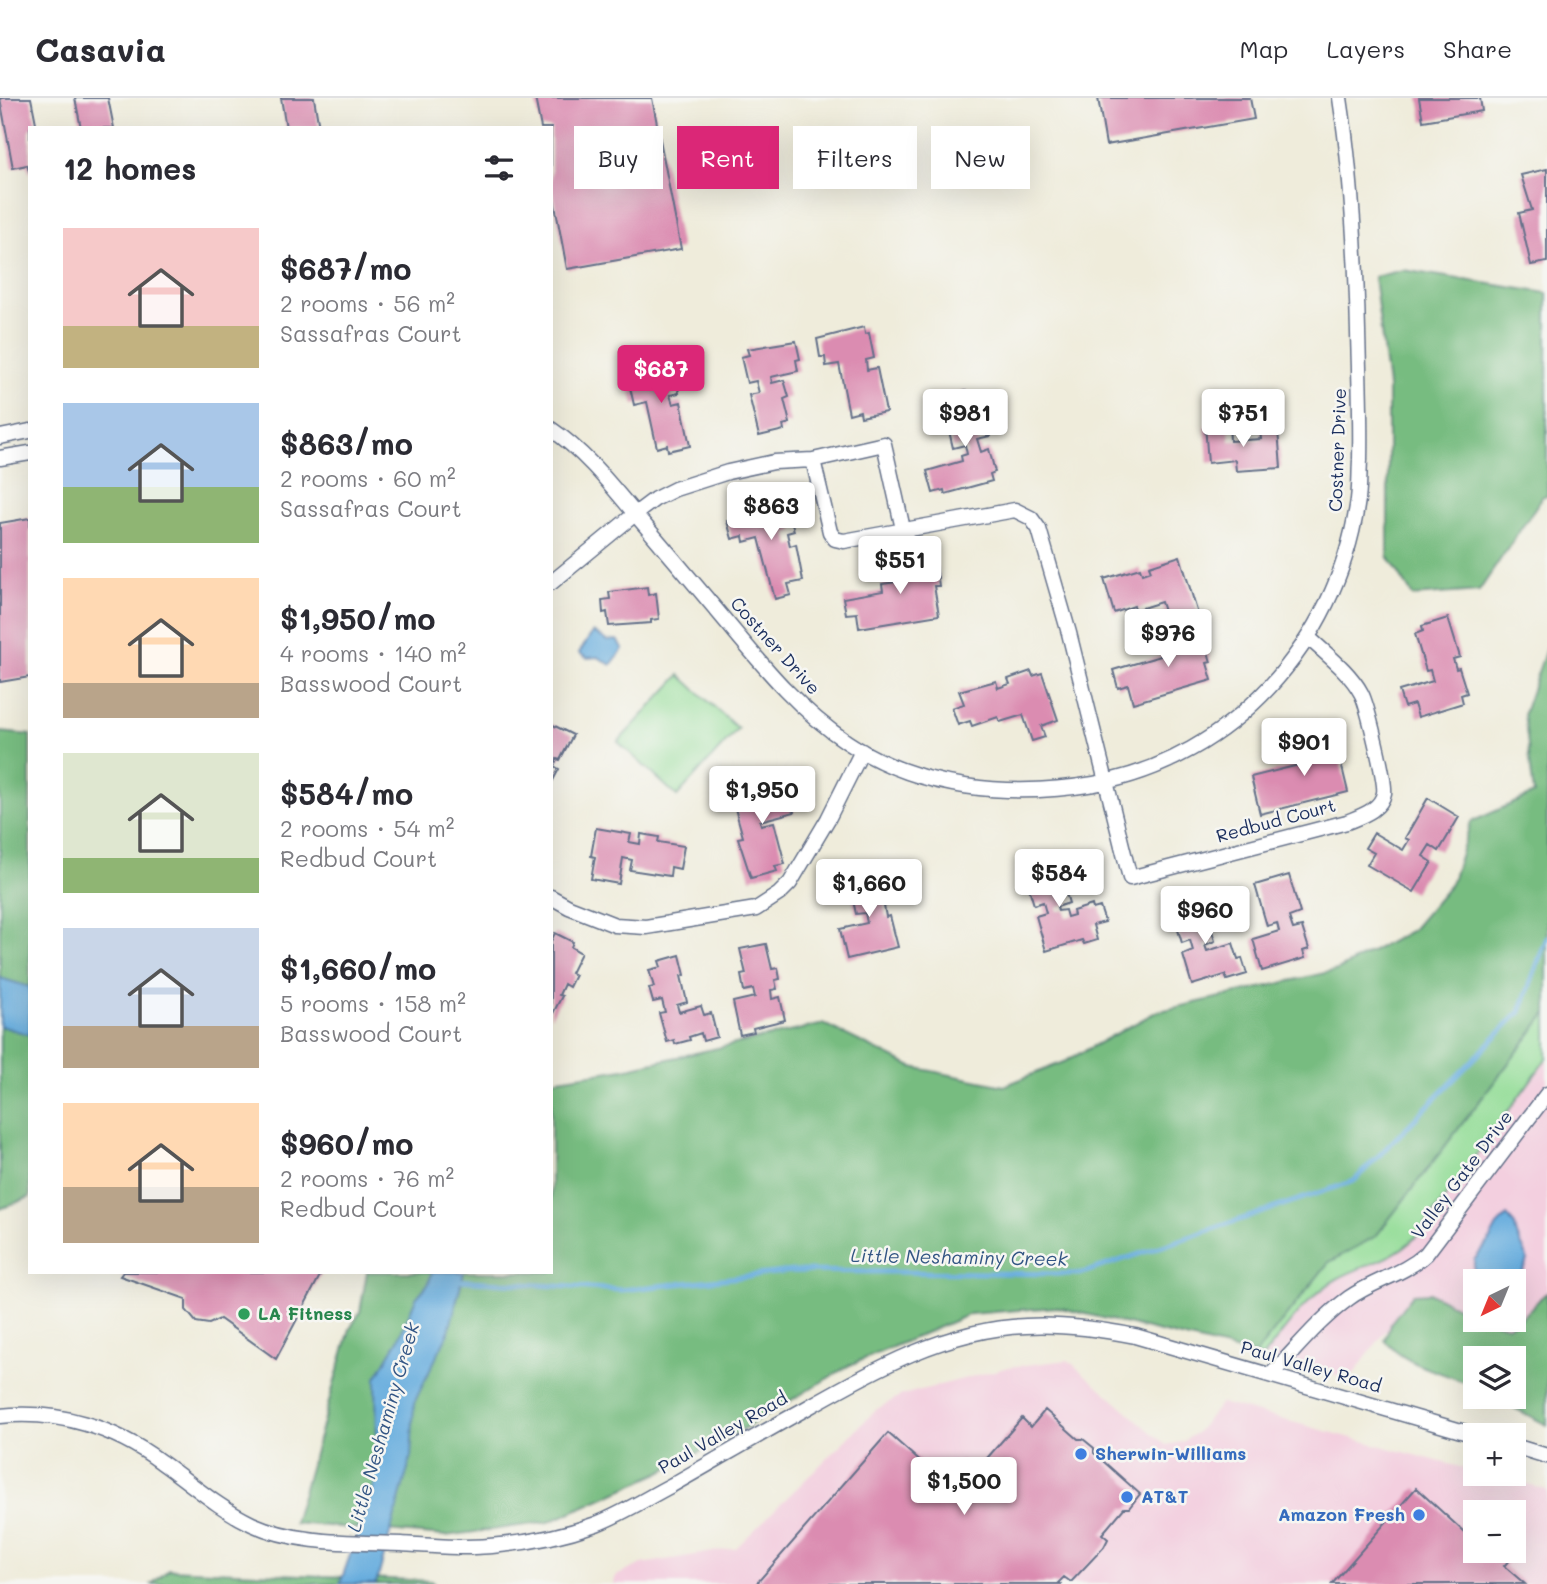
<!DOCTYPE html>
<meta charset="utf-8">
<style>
:root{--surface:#fff;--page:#f2f2f3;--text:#2b2b33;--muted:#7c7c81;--line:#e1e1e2;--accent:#db2777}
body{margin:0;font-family:Mali,sans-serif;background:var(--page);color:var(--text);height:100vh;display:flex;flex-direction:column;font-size:26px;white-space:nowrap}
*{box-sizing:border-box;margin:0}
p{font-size:23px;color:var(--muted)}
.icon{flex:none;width:38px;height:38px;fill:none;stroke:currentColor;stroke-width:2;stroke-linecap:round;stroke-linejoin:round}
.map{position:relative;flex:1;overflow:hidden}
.side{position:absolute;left:28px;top:28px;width:525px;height:1148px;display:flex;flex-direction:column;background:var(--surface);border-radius:0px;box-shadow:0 7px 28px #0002}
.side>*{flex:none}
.banner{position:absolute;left:574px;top:28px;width:665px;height:63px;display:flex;gap:14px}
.needle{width:46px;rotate:223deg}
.controls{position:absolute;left:1463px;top:1171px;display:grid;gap:14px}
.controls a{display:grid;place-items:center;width:63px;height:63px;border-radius:0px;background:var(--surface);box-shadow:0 7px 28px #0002;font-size:35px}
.price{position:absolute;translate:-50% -60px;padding:0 16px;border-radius:7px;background:#fff;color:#222;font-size:23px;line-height:46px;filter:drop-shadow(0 2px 4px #0008)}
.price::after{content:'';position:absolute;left:50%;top:42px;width:21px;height:16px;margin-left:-10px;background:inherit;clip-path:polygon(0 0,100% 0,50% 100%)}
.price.active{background:var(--accent);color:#fff}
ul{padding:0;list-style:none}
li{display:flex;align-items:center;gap:21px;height:175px;padding:0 35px}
li span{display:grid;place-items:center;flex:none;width:196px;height:140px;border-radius:0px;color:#555}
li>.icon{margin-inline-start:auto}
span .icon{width:84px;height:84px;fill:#fffc;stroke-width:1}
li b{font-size:30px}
h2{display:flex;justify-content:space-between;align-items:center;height:84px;padding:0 35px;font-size:30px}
.pill{padding:0 24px;border-radius:0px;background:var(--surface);box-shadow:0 7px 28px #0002;font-size:24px;line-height:63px}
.pill.active{background:var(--accent);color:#fff}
header{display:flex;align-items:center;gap:42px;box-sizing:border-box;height:98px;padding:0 35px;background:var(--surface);border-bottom:2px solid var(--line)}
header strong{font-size:33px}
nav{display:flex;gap:38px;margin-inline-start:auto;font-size:24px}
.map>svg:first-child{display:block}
.built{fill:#f3cfdf;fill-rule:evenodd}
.green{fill:#94dd98;stroke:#58867b;stroke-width:2}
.forest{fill:#77bc80;stroke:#49766f;stroke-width:2}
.water{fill:#68adde;stroke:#426e9e;stroke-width:2}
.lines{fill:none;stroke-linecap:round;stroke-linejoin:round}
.stream{stroke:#68adde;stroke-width:5}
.building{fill:#db8cb1}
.minor-casing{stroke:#65718a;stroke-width:17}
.minor{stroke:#fff;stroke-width:14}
.leisure-dot{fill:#2e9e5b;stroke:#f6f6f2;stroke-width:2.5}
.shop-dot{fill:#3f7fe0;stroke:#f6f6f2;stroke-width:2.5}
.labels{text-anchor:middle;stroke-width:5;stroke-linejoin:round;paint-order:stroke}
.street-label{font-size:18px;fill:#1b2f5e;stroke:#f6f6f2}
.leisure-label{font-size:18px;font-weight:bold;fill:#27864d;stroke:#f6f6f2;text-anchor:start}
.shop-label{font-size:18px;font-weight:bold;fill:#366cbe;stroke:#f6f6f2;text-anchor:start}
.water-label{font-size:19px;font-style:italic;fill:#325584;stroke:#f6f6f2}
</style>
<header>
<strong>Casavia</strong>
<nav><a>Map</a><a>Layers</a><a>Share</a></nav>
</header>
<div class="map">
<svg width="1547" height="1486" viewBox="0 0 1547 1486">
<rect width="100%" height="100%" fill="#f6f6f2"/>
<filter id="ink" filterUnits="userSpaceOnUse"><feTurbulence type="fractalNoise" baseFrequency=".0143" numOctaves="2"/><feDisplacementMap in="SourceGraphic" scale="14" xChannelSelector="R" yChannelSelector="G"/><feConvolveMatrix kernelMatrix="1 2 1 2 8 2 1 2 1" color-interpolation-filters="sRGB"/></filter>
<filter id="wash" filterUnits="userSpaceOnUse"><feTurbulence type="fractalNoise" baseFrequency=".00686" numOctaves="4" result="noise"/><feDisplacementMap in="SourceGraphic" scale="28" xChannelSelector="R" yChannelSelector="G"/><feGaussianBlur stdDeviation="1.57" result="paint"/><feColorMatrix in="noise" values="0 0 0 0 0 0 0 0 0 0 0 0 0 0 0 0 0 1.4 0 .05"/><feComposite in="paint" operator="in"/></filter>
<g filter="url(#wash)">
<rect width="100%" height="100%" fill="#efecdb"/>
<path class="built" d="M1547 915V1194L1519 1222 1508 1228 1487 1222H1514V1183H1475V1218L1413 1196 1350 1281 1255 1257 1329 1164 1376 1138Z
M1068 1262 1166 1347 1182 1344 1196 1335 1221 1305 1475 1373V1376H1485L1547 1392V1486H613L616 1478 642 1466 736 1450 877 1311 902 1297 1009 1269ZM1475 1414H1514V1452H1475Z"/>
<path class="green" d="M680 577 738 631 677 698 618 644Z
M1547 915V960L1417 1138C1392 1163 1366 1165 1337 1181 1306 1199 1285 1232 1263 1259L1255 1257 1329 1164 1376 1138Z"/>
<path class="forest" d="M1403 172 1547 195V398H1543L1479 493 1413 498 1388 458V288L1374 179Z
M1547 548V915L1376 1138 1329 1164 1255 1257 1057 1209 970 1216 850 1267 745 1330 659 1375 549 1424 445 1438 294 1425 350 1231 360 1214 367 1174H551V982L624 971 824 926 912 969 1004 988 1066 963 1156 914 1338 872 1412 832 1451 786 1471 724 1534 696 1524 615Z
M0 634 30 637V1099L0 1111Z
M1547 1194V1327L1493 1299 1514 1298V1260H1475V1289C1447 1274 1404 1269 1385 1242L1390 1226 1413 1196 1430 1195 1475 1218V1222H1487L1508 1228 1519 1222Z
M169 1471 432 1483 434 1486H152Z"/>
<path class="water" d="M593 534 608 543 617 542 623 551 611 567 598 559 587 560 579 555Z
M0 880 30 889V937L0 928Z
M1507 1118 1515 1127C1517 1155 1542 1154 1513 1183H1483L1474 1172V1162L1489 1143 1497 1128Z
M432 1174H464L449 1233 414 1305 411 1359 378 1480 375 1486H340L374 1388 377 1361 376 1280 399 1240 416 1200 429 1185Z"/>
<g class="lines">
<path class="stream" d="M455 1182 622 1192 793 1173 1080 1176 1354 1083 1520 914 1547 839"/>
</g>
<g id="blocks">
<path class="building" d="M0 0H31L37 30H30V76L27 67 13 70Z
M75 0H108L114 30H81Z
M281 0H314L319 30H286Z
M535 0H652L681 151 567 171 551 86V30H541Z
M1098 0H1250L1254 21 1106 47Z
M1419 0H1480L1482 13 1423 23Z
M1547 71V164L1531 167 1519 115 1532 112 1521 77Z
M864 229 865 236 869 235 874 260 866 262 867 272 877 270 886 314 861 319 860 313 849 316 839 266 826 268 825 259H820L817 241Z
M796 243 800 261 796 262 798 273 771 279 772 285 784 282 789 299 784 301 790 325 783 327 784 332 759 338 749 297 759 295 756 283 747 285 741 259 749 257 747 251Z
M673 265 679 295 670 297 673 306 681 304 690 348 668 353 667 347 657 350 647 304 634 307 627 276Z
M966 293 969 303 980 301 990 338 977 341 981 354 989 351 995 374 990 376 992 383 945 396 944 392 933 395 927 373 962 363 961 358 967 356 965 347 953 350 949 333 958 331 953 312 949 314 946 304 951 302 950 298Z
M1229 325 1230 343 1261 341 1260 333 1278 332 1281 370 1236 373 1235 362 1208 365 1205 327Z
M786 401 794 433 787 435 790 448 796 446 803 483 788 486 791 497 775 501 759 440 744 444 743 438 732 441 727 423 739 420 736 408 749 405 751 410Z
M30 420V579L0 584V425Z
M916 454 917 462 935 459 939 488H934L939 517 859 530 857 515 846 516 843 500 883 493 882 486 904 483 899 457Z
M1180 458 1198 516 1176 522 1175 517 1166 520 1161 504 1136 512 1134 508 1114 515 1104 481 1140 470 1142 476 1151 473 1149 468Z
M647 489 648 497 656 495 659 521 651 522V525L609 528 607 514 603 515 602 502 610 501 609 494Z
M1448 520 1460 559 1453 561 1456 571 1459 570 1467 595 1461 597 1463 605 1418 619 1414 606 1404 609 1399 593 1433 583 1430 572 1426 573 1415 536 1423 533 1422 528Z
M1201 531 1211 564 1207 565 1212 582 1133 605 1128 587 1118 590 1113 572 1174 554 1170 540Z
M1031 573 1033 578 1042 575 1058 622 1041 628 1045 639 1032 643 1023 617 1000 624 998 619 972 628 970 623 958 627 952 610 964 606 959 593 996 583 998 590 1010 586 1008 581Z
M551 626 573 637 560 662 557 661 554 668 559 671 551 686Z
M1320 634 1322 642 1339 638 1345 664 1341 665 1348 694 1260 716 1251 679 1311 664 1305 638Z
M783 683 786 697 795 695 799 710 793 711 794 714 760 723 761 727 774 724 785 766 775 768 777 773 751 780 738 740 743 739 731 696Z
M1428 700 1459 719 1439 753 1430 747 1423 758 1432 764 1414 794 1367 767 1374 755 1365 750 1374 735 1403 752 1409 742 1405 740Z
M596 730 631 736 629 744 640 746 641 736 659 739 658 744 684 748 680 771 671 769 670 778 630 772 632 762 623 760 619 786 591 781 595 759 591 758Z
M1055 760 1069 805 1057 809 1058 813 1065 812 1067 819 1074 817 1073 813 1092 807 1093 811 1100 809 1105 824 1093 827 1097 842 1084 846 1082 842 1046 853 1036 818 1046 815 1043 804 1034 807 1023 770Z
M877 773 882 795 888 794 891 806 884 808 886 819 890 818 898 849 847 861 840 831 867 825 865 815 856 816 848 780Z
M1289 777 1300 815 1289 819 1293 831 1302 829 1309 851 1303 853 1305 860 1262 873 1253 841 1279 833 1277 825 1267 828 1255 787Z
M1202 800 1215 843 1205 847 1207 853 1233 845 1238 861 1242 860 1247 876 1227 882 1225 877 1192 887 1183 857 1193 853 1190 842 1182 845 1171 809Z
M555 835 573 844 571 849 581 855 571 875 575 877 569 889 564 886 559 897 562 898 551 919V843Z
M766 846 772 871 778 870 780 881 775 882 777 891 771 892 772 901 780 899 785 922 753 930 754 934 740 937 733 904 755 899 753 891 744 893 741 877 746 876 740 851Z
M680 857 685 877 681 878 687 904 677 907 679 914 701 908 704 917 711 915 717 939 703 943 701 935 689 939 690 942 675 946 674 942 667 944 659 915 665 914 662 902 653 904 649 890 654 889 649 872 661 869 659 863Z
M123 1174H322L276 1261 220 1221 209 1226 196 1224 186 1212V1201L120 1178Z
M1045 1312 1078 1341H1083L1094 1350V1355L1140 1396 1129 1410H1124L1102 1436 1108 1441 1104 1449 1071 1484 1064 1479 1059 1484 1061 1486H756L888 1335 943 1384 961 1362 975 1374 1022 1320 1031 1329Z
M1416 1390 1475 1444V1452H1514V1444L1520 1450 1504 1468 1525 1486H1332Z"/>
</g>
</g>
<g filter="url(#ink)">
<use href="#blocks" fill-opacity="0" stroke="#65718a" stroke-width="2"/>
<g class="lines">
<g class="minor-casing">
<path id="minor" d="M551 331C585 354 610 386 636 417 667 453 698 490 729 527 764 569 800 613 847 644 919 692 1010 700 1094 686 1233 661 1336 544 1357 408 1360 393 1359 377 1360 362 1361 319 1359 277 1358 234 1356 155 1352 78 1340 0
M0 339 30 333
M0 360 30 355
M813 362 830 434 835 441 844 443 1015 412 1031 420 1039 431 1069 535 1130 780 1347 724C1361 718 1381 712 1384 695 1386 684 1367 605 1361 595 1349 573 1327 557 1309 540
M551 485 635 416 655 401 675 391 728 374 774 364 813 362 884 346 903 431
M551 799 569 809 615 827 646 829 756 811 779 796 790 785 828 721 862 653
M1271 1277C1296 1251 1320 1221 1349 1200 1374 1182 1403 1177 1426 1156L1547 996
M0 1318C58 1312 114 1329 161 1364 191 1385 218 1410 252 1426 299 1447 352 1444 402 1446 434 1448 468 1451 500 1447 533 1444 565 1437 596 1426 622 1416 647 1400 672 1387 716 1362 760 1336 805 1311 873 1272 946 1231 1026 1228 1063 1226 1099 1231 1135 1238L1475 1337
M1514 1348 1547 1358"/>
</g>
<use href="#minor" class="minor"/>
</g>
</g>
<circle class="leisure-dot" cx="244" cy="1216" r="7"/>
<g class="shop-dot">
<circle cx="1081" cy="1356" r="7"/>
<circle cx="1127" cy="1399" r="7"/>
<circle cx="1419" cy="1417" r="7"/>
</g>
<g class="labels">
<g class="street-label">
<text transform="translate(1338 352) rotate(-88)" y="6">Costner Drive</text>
<text transform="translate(775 548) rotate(48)" y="6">Costner Drive</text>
<text transform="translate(1276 723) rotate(-15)" y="6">Redbud Court</text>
<text transform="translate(1462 1077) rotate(-53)" y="6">Valley Gate Drive</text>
<text transform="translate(1311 1269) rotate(16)" y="6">Paul Valley Road</text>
<text transform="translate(723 1335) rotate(-30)" y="6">Paul Valley Road</text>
</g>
<g class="leisure-label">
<text x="258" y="1222">LA Fitness</text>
</g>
<g class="shop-label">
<text x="1095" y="1362">Sherwin-Williams</text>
<text x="1141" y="1405">AT&amp;T</text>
<text x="1405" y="1423" text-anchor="end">Amazon Fresh</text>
</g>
<g class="water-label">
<text transform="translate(959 1159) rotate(1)" y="7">Little Neshaminy Creek</text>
<text transform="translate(383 1329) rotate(-74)" y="7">Little Neshaminy Creek</text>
</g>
</g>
</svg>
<div class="controls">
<a><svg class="needle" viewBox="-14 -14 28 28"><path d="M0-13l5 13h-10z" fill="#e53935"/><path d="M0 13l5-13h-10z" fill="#7c7c81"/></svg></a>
<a><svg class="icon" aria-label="layers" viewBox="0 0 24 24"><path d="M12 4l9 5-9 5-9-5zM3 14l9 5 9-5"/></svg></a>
<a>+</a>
<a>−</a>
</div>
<b class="price active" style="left:661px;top:307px">$687</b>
<b class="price" style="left:965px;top:351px">$981</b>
<b class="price" style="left:1243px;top:351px">$751</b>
<b class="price" style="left:771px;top:444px">$863</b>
<b class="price" style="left:900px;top:498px">$551</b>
<b class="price" style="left:1168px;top:571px">$976</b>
<b class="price" style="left:1304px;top:680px">$901</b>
<b class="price" style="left:762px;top:728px">$1,950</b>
<b class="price" style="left:1059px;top:811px">$584</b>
<b class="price" style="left:869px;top:821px">$1,660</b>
<b class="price" style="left:1205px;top:848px">$960</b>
<b class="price" style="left:964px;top:1419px">$1,500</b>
<div class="banner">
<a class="pill">Buy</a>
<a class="pill active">Rent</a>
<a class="pill">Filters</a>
<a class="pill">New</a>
</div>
<section class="side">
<h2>12 homes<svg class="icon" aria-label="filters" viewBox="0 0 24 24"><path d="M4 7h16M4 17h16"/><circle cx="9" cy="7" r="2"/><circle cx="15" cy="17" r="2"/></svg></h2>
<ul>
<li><span style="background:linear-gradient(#f6c9c9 70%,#c2b280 0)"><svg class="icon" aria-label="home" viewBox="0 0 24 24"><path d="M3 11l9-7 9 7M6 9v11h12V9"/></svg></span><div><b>$687/mo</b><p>2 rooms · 56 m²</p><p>Sassafras Court</p></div></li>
<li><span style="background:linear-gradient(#a9c7e8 60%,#8fb573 0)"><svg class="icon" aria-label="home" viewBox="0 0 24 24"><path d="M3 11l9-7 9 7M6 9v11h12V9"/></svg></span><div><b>$863/mo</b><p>2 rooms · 60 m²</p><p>Sassafras Court</p></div></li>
<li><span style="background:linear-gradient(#ffd9b3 75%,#b9a48a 0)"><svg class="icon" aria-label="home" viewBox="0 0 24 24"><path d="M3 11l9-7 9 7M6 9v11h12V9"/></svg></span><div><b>$1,950/mo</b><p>4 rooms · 140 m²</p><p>Basswood Court</p></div></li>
<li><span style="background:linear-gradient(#dfe7d0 75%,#8fb573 0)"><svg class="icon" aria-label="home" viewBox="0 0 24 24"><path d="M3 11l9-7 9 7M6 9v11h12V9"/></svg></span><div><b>$584/mo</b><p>2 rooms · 54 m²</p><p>Redbud Court</p></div></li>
<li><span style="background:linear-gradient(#c9d6e8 70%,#b9a48a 0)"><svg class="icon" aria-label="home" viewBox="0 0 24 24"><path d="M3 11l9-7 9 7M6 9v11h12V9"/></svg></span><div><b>$1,660/mo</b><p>5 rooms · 158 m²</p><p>Basswood Court</p></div></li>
<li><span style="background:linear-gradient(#ffd9b3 60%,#b9a48a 0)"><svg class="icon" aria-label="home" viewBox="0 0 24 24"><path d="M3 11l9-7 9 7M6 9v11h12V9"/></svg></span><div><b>$960/mo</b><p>2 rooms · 76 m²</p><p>Redbud Court</p></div></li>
</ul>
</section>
</div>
